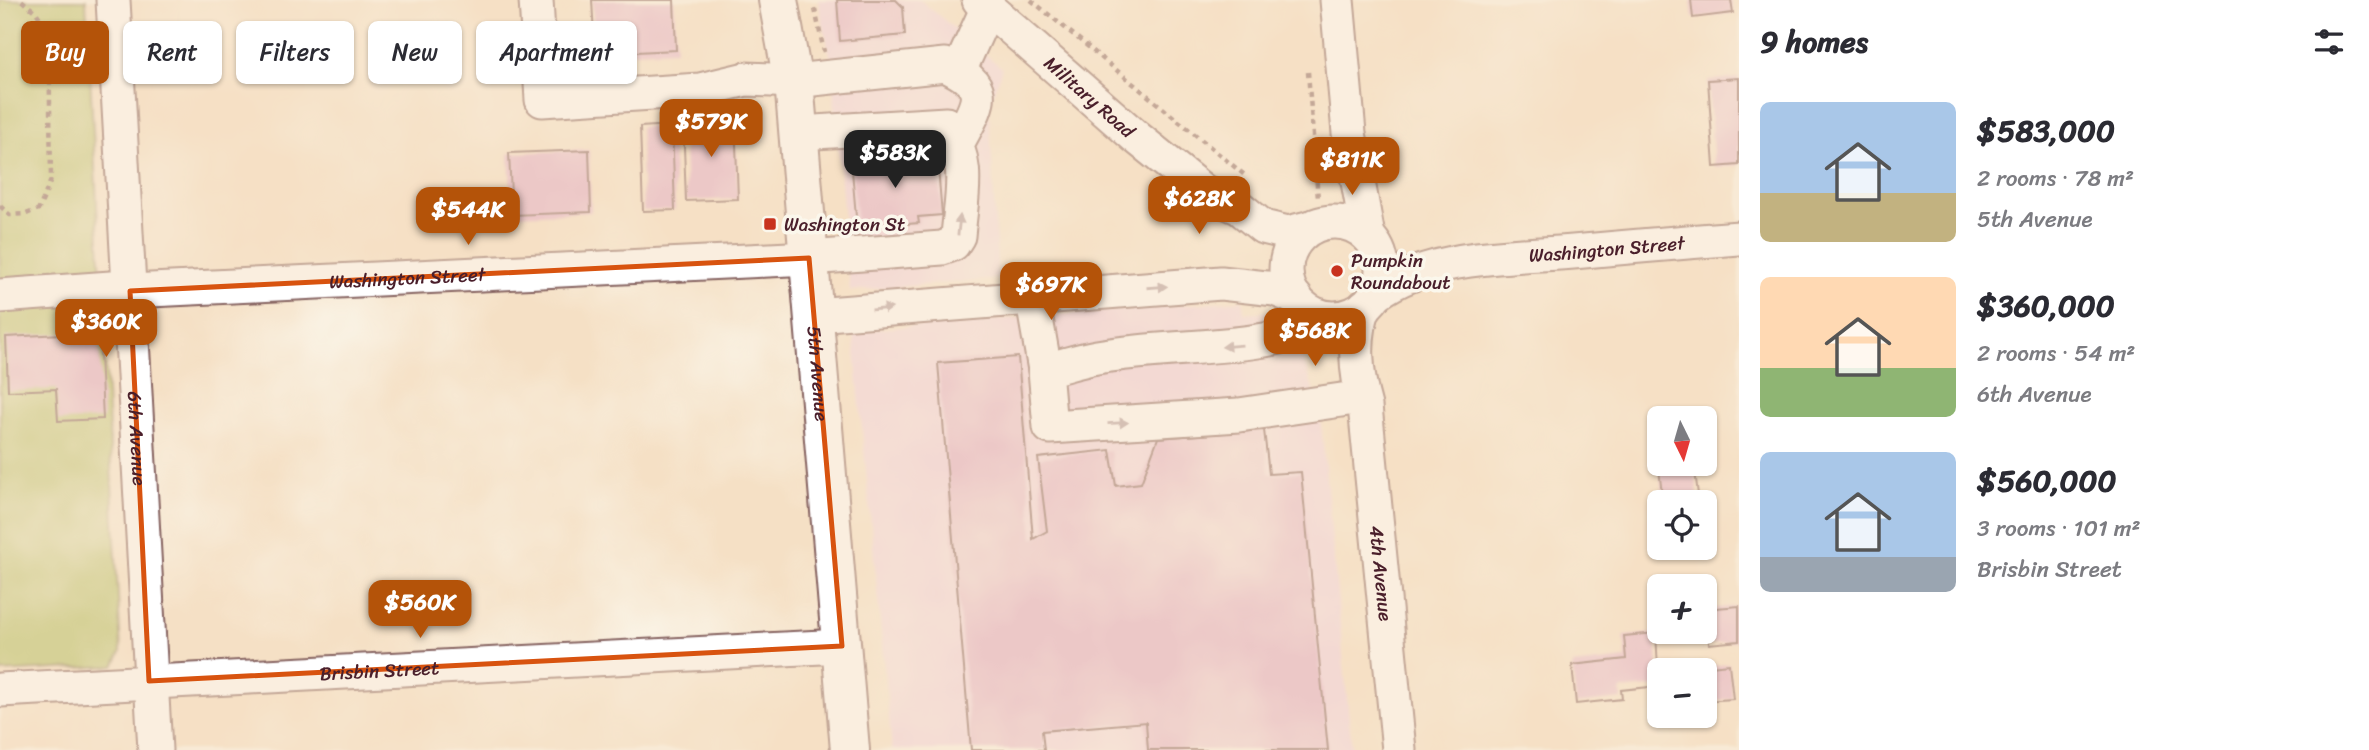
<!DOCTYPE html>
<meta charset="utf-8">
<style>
:root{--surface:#fff;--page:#f2f2f3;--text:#2b2b33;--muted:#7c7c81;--accent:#b45309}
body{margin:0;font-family:Sriracha,sans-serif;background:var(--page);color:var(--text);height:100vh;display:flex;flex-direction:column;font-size:26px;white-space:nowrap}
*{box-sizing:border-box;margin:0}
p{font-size:23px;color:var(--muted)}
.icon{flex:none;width:38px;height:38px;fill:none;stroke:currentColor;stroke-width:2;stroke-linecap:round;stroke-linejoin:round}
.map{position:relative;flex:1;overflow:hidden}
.drawer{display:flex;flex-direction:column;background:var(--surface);width:630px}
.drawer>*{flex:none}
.guide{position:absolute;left:21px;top:21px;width:665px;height:63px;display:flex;gap:14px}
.needle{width:46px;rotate:175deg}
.buttons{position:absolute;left:1647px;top:406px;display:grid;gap:14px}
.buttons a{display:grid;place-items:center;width:70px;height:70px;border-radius:10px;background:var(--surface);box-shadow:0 2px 5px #0004;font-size:35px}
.price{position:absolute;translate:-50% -60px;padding:0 16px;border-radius:14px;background:var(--accent);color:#fff;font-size:23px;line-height:46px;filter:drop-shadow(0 2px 4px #0008)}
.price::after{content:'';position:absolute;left:50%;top:42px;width:21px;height:16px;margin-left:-10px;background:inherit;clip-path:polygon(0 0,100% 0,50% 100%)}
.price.active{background:#222;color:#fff}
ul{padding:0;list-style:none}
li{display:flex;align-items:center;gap:21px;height:175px;padding:0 21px}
li span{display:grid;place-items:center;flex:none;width:196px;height:140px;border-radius:10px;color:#555}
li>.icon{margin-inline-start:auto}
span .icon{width:84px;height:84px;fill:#fffc;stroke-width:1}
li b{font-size:30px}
h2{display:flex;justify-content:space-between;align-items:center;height:84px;padding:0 21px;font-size:30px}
.pill{padding:0 24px;border-radius:10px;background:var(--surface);box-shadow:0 2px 5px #0004;font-size:24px;line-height:63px}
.pill.active{background:var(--accent);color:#fff}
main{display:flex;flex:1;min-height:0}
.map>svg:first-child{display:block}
.built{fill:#f0d0e4}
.green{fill:#b0bf61;stroke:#7d6f46;stroke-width:2}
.building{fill:#e1abcb}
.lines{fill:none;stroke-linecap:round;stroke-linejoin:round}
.minor-casing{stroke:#866361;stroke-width:37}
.major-casing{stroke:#866361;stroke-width:42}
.path{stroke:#866361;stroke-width:4.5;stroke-dasharray:5 5;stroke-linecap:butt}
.minor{stroke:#fff;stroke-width:33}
.major{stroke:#fff;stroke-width:38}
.oneway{fill:#ae9aa0}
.marked{fill:none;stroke:#d8530f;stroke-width:5;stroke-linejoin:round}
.poi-dot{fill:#c8321e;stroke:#fbf7ec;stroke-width:2.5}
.labels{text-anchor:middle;stroke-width:7;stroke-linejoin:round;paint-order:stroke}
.street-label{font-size:19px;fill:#4a1f2b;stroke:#fbf7ec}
.poi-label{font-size:19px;fill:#4a1f2b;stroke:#fbf7ec;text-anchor:start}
</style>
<main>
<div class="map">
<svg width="1739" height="750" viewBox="0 0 1739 750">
<rect width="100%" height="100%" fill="#fbf7ec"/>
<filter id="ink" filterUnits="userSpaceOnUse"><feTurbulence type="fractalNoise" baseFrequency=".0143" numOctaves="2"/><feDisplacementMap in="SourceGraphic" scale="14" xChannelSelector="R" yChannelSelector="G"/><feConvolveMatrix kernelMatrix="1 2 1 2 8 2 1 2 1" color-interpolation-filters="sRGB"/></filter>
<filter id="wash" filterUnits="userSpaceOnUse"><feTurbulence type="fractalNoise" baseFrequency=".00686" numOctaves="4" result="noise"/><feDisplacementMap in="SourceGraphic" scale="28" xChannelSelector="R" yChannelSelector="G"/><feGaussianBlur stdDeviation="1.57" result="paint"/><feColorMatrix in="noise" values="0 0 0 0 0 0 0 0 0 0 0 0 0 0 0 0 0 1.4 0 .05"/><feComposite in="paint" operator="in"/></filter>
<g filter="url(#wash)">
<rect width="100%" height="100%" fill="#f5e0c5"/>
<path class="built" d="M818 0H920L1002 68 989 106 998 279 850 291 831 60Z
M1243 300 1244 313 1275 311 1303 356 1320 413 1352 750H892L853 331Z"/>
<path class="green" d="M0 0H86L121 652 114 666 0 672Z"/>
<g id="blocks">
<path class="building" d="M592 0H674L676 50 595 54Z
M837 0H896L903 7 905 35 840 41Z
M1691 0H1731L1733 13 1693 18Z
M1739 78V165L1714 167 1708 80Z
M735 118 738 199 686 201 683 120Z
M672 125 675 210 643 211 640 127Z
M589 150 591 212 512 215 509 153Z
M912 153 913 158 937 156 942 215 918 217 919 223 857 228 851 159Z
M99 332 103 419 58 421 56 389 8 391 6 337Z
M1018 357 1033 539 1047 531 1038 458 1110 450 1116 486 1141 483 1158 438 1264 430 1269 474 1301 472 1328 750H1148L1146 722 1042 731 1044 750H971L938 363Z
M1694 464 1699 502H1663L1659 469Z
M1739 606V641L1709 644 1705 609Z
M1656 633 1659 686 1621 690 1622 699 1576 704 1572 665 1626 659 1624 636Z
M1729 664 1733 699 1704 701V670L1690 668Z"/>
</g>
</g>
<g filter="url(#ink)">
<use href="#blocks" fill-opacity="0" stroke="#866361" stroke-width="2"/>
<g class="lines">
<g class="minor-casing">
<g id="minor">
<path id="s1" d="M113 0 155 750"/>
<path d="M536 0 542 100 700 90 746 79 794 81 945 65C994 87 978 104 958 142"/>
<path id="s2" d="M979 0 1136 137 1203 191 1240 208 1263 227 1288 233 1312 227"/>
<path d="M1337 0 1349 133 1368 236"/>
<path d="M959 71 988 7"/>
<circle cx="1334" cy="270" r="48"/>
<path id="s3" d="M1376 294C1431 254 1507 257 1573 252 1628 247 1684 242 1739 238"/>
<path id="s4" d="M0 296 111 288 130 291 809 258 942 248 953 244 958 236C962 191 971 164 946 124L799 133"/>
<path d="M1032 296 1045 370"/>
<path id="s5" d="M1365 306C1352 336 1356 375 1365 406L1399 750"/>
<path d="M814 315 1221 283 1275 289 1296 298"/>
<path d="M1322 326C1243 352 1176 344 1097 357 1080 360 1062 366 1045 370L1050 427 1239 415 1362 397"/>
<path id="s6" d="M0 690 842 646"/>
</g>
</g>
<g class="major-casing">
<g id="major">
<path id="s7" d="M778 0 795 93 850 750"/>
</g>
</g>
<path class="path" d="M1031 0 1247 177
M815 9 824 52
M1308 72 1318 199
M0 206 10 215 26 214 39 209 51 180 49 32 36 12 21 0"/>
<use href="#minor" class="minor"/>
<use href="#major" class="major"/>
</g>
<defs><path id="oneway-solid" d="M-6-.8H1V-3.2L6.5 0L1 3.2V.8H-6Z" transform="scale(1.75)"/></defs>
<g class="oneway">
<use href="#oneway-solid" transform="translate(959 225) rotate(-84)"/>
<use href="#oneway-solid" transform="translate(1157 287) rotate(-4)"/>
<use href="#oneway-solid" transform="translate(882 309) rotate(-5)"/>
<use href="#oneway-solid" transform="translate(1232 346) rotate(175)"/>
<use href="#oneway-solid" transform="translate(1118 423) rotate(-3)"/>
</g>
</g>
<path d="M0 0H1739V750H0ZM809 258 842 646 149 681 130 291Z" fill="#f5e0c5" fill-opacity=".55" fill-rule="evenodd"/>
<path class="marked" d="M809 258 842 646 149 681 130 291Z"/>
<g class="poi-dot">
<rect x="763" y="217" width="14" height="14" rx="3.5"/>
<circle cx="1337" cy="271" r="7"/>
</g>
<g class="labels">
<g class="street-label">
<text dy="7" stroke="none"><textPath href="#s2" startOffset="147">Military Road</textPath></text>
<text dy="7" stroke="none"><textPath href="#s3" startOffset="238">Washington Street</textPath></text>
<text dy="7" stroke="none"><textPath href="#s4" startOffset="408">Washington Street</textPath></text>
<text dy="7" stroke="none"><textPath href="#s7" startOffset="376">5th Avenue</textPath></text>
<text dy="7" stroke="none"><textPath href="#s1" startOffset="439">6th Avenue</textPath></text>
<text dy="7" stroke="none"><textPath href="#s5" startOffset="270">4th Avenue</textPath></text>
<text dy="7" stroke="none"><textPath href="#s6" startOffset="380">Brisbin Street</textPath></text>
</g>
<g class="poi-label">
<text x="784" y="231">Washington St</text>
<text x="1351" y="267">Pumpkin<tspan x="1351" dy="22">Roundabout</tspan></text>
</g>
</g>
</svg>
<div class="buttons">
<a><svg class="needle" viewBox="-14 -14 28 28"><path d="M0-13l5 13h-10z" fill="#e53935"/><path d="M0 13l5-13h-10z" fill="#7c7c81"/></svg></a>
<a><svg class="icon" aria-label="locate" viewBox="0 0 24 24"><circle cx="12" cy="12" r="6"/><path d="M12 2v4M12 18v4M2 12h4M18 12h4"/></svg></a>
<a>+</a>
<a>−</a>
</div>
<b class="price" style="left:711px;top:159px">$579K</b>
<b class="price active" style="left:895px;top:190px">$583K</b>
<b class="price" style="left:1352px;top:197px">$811K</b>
<b class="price" style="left:1199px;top:236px">$628K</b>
<b class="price" style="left:468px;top:247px">$544K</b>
<b class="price" style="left:1051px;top:322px">$697K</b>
<b class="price" style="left:106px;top:359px">$360K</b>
<b class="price" style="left:1315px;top:368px">$568K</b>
<b class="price" style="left:420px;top:640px">$560K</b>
<div class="guide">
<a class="pill active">Buy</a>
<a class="pill">Rent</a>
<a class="pill">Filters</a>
<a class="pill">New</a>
<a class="pill">Apartment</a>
</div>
</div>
<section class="drawer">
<h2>9 homes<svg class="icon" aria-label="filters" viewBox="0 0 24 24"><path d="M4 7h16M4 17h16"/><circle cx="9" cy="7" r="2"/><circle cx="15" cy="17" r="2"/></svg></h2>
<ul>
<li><span style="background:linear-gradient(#a9c7e8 65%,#c2b280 0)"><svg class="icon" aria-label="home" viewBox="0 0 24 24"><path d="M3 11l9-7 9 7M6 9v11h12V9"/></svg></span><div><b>$583,000</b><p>2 rooms · 78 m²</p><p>5th Avenue</p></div></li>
<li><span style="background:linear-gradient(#ffd9b3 65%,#8fb573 0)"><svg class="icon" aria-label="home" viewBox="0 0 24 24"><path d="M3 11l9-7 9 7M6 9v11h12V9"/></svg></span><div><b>$360,000</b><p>2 rooms · 54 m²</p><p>6th Avenue</p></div></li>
<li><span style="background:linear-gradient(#a9c7e8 75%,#9aa5b1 0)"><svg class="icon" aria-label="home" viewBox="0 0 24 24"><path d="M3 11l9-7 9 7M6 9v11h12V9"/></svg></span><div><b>$560,000</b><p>3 rooms · 101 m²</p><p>Brisbin Street</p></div></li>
</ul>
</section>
</main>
